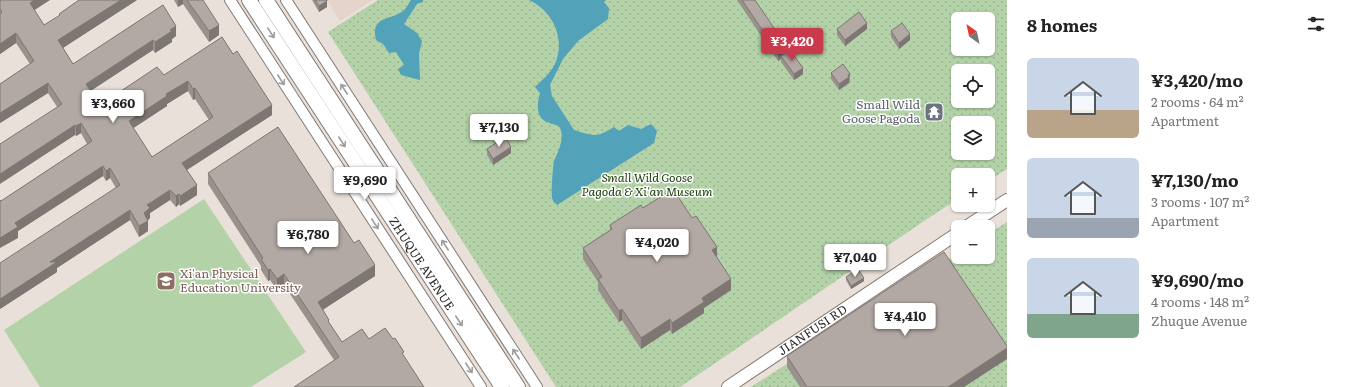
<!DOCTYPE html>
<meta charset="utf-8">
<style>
:root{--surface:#fff;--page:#f6f6f6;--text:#222;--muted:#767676;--accent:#ca3a4d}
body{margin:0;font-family:Literata,serif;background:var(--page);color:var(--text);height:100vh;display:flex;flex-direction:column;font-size:15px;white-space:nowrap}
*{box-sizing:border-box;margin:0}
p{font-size:13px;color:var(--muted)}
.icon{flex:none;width:22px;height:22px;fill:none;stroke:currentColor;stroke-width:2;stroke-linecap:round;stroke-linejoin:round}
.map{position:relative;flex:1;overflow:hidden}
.details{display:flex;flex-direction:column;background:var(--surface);width:340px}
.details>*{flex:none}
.needle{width:26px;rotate:327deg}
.controls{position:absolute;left:951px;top:12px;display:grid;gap:8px}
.controls a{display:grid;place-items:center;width:44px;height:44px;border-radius:6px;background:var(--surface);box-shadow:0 1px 3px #0004;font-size:20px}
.price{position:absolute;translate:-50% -34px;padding:0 9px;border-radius:4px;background:#fff;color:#222;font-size:13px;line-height:26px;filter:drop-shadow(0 1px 2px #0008)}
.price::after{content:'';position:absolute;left:50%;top:24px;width:12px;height:9px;margin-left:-6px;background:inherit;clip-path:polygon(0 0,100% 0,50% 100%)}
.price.on{background:var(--accent);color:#fff}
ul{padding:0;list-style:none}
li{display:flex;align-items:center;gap:12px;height:100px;padding:0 20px}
li span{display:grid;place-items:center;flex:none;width:112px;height:80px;border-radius:6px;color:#555}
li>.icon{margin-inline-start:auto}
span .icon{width:48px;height:48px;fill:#fffc;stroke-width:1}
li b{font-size:17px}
h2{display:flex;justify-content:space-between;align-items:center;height:48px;padding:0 20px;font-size:17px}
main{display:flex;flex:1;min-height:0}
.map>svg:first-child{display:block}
.built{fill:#e5d4ca}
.green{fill:url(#green-dots);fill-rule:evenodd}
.pitch{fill:#b3d2a8}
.water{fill:#52a2b9}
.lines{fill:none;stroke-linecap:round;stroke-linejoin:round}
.minor-casing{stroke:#827974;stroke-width:12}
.tertiary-casing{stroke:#827974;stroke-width:14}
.secondary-casing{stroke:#827974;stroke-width:16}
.minor{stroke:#fff;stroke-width:10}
.tertiary{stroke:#fff;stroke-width:12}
.secondary{stroke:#fff;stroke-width:14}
.wall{fill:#9a918d;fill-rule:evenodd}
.shaded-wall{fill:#7d7673}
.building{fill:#b3a9a4;stroke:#7d7673;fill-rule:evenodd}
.oneway{stroke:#a09e9d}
.labels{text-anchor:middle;stroke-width:3;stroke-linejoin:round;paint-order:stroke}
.worship-label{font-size:12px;fill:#5b616d;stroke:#fff;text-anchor:end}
.park-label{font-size:12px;font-style:italic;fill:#173c04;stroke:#fff}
.street-label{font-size:12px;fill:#2c2826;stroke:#fff}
.education-label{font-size:12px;fill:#785e54;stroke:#fff;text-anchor:start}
</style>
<main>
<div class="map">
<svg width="1007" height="387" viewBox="0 0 1007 387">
<defs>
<pattern id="green-dots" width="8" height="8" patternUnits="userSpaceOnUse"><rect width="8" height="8" fill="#b3d2a8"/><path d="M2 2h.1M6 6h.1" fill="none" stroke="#9ab490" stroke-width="1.8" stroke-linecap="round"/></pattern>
</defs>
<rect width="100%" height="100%" fill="#eae0da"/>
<path class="built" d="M327 0H373L340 21Z"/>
<path class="green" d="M378 0H1007V169L988 181V175H958V199L930 217 680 387H556L328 32ZM958 19H988V49H958ZM958 71H988V101H958ZM958 123H988V153H958Z
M1007 222V387H751L958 253V257H988V234Z"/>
<path class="pitch" d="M204 199 306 352 251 387H40L4 330Z"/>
<path class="water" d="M411 0H423V2L417 4 404 24 417 33 422 41 419 54 420 80 401 75 398 69 404 65 396 52 389 53 383 44 376 40C370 15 391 21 403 11 407 8 409 3 411 0Z
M529 0H606L604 2 609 8 608 19 578 41 563 59 550 85 552 96 574 130C593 136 597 138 614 127L619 131 628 125 641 129 651 124 657 131 654 143 557 205C555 203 552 200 552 197 551 194 553 164 554 161 558 152 565 138 560 128 558 124 553 125 550 123 535 119 537 105 540 93L535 87C542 80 550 74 555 64 566 39 553 11 529 0Z"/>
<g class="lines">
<g class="minor-casing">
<path id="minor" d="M230 0 481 387
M286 0 537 387"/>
</g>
<g class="tertiary-casing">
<g id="tertiary">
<path d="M966 227 1007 200"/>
<path id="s1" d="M728 387 958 233"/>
</g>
</g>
<g class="secondary-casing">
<g id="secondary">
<path id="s2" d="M249 0 502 387"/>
<path d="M266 0 518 387"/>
</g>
</g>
<use href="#minor" class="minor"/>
<use href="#tertiary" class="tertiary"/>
<use href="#secondary" class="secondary"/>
</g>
<path class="wall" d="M0 0 34 10 44 25 59 16V14L79 0H137L63 48 73 64 163 5 176 36 172 39V42L155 53 153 50 90 91 100 105 164 75 222 37 272 115 187 170 197 195 180 206 179 204 176 207 170 200 150 213V218L148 220V231L139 237 130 220 57 268V272L0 309 116 188 110 178 106 181 103 176 18 231V238L1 201 87 144 81 133 76 136 48 93 0 123V84L30 64 16 43 0 54ZM188 91 193 100 195 99 209 120 152 157 133 128 167 106V104Z
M174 0H203L219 35 209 42 183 4 178 7Z
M312 0H327V7L319 12Z
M737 0H755L787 52 803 74 794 80 781 62V59L778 61Z
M837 29H867L845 46 837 35Z
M891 31 910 40 899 49 891 37Z
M831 73 850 79 849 83 839 90 831 79Z
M487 149 511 153 493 165 487 155Z
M208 173 375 276 323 309 329 323 342 342 369 339H393L404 352 334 360 284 285 277 290 270 280 268 281 261 270V266L208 184Z
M643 208 717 257 731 290 704 308V313L672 334 670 330 641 349 622 320 619 322 598 290V282L583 259V248L610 230V225Z
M846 277 864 281 851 289 846 280Z
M787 356 964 387H800L787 367Z"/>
<path class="shaded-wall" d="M34 0H50L30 13V3Z
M121 0H137L58 51V40Z
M178 0H183V4L178 7Z
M327 1V7L319 12V6Z
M867 23V29L845 46V40Z
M219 25V35L209 42V31Z
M176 26V36L172 39V42L155 53V42L170 30Z
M16 33V43L0 54V44Z
M910 34V40L899 49V43Z
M153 40V50L86 94V84Z
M787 47V55L781 56V59L778 61V53Z
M803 68V74L794 80V74Z
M850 74 849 83 839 90V84Z
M188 81V91L167 104V106L129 131V121L166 94Z
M48 83V93L0 123V113Z
M195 88V99L193 100V89Z
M272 105V115L182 173V163Z
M81 123V133L76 136V126Z
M75 125V135L0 184V174Z
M511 147V153L493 165V159Z
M103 166V176L18 231V238L0 248V238L15 223Z
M110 168V178L106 181V171Z
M197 185V195L180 206V196Z
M170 190V200L150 213V218L144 223V213L147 205Z
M179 194V204L176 207V196Z
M130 210V220L57 268V272L0 309V299L50 262Z
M148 221V231L139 237V226Z
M717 247V258L712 250Z
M375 265V276L318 313V302Z
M270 269V280L268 281V270Z
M284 274V285L277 290V279Z
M864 278V281L851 289V286Z
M731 279V290L704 308V313L672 334V323L702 298Z
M622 309V320L619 322V311Z
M670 319V330L641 349V338Z
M1007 348V359L964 387H948Z"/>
<path class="building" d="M0 0H34L30 3 44 25 60 15 59 14 79 0H121L58 40 73 64 163 5 176 26 170 30 172 31 155 42 153 40 86 84 100 105 157 67 164 75 222 37 233 54 237 51 272 105 182 163 197 185 180 196 179 194 176 196 170 190 147 205 150 208 144 213 148 221 139 226 130 210 50 262H57L0 299V263L120 185 110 168 106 171 103 166 15 223 18 227 0 238V200L1 201 92 141 81 123 76 126 75 125 0 174V144L62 104 48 83 0 113V84L34 61 16 33 0 44V14L2 12 0 9ZM188 81 193 89 195 88 213 117 152 157 129 121 167 96 166 94Z
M187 0H203L219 25 209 31Z
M315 0H327V1L319 6Z
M742 0H755L787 47 778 53Z
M859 12 867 23 845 40 837 29Z
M902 23 910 34 899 43 891 31Z
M790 50 803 68 794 74 781 56Z
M843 64 850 74 848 75 849 77 839 84 831 73Z
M278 127 354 243 359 240 375 265 318 302 329 320 328 321 342 342 362 329 369 339 385 328 393 339 395 338 404 352 402 353 424 387H294L339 357 284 274 277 279 270 269 268 270 261 259 263 258 208 173Z
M505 137 511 147 493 159 487 149Z
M673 189 692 218 696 216 717 247 712 250 731 279 702 298 704 302 672 323 670 319 641 338 622 309 619 311 598 279 602 277 583 248 612 229 610 225 641 205 643 208Z
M944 252 1007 346V348L948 387H807L787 356Z
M858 269 864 278 851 286 846 277Z"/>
<defs><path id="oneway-shaft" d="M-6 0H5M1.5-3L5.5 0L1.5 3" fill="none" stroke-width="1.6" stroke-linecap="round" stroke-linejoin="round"/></defs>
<g class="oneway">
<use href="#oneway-shaft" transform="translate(271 33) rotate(57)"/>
<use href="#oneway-shaft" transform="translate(281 80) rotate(57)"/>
<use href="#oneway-shaft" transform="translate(344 89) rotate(-123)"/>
<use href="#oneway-shaft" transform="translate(342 142) rotate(57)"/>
<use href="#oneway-shaft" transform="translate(375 224) rotate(57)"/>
<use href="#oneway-shaft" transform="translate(445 245) rotate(-123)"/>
<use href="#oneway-shaft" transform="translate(459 321) rotate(57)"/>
<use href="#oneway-shaft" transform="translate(516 354) rotate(-123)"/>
<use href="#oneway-shaft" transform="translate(469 368) rotate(57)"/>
</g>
<defs>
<g id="temple-square" transform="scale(1)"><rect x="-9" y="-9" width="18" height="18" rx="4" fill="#6b7280" stroke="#fff"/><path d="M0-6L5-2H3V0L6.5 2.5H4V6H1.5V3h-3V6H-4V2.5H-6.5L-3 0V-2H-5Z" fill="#fff"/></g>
<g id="university-square" transform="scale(1)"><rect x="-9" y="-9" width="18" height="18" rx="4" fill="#8d6e63" stroke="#fff"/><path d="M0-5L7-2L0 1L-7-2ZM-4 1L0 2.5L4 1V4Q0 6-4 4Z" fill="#fff"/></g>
</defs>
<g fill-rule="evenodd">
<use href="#temple-square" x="934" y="112"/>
<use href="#university-square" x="166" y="281"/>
</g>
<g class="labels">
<g class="worship-label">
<text x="920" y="109">Small Wild<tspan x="920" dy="14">Goose Pagoda</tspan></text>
</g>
<g class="park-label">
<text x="647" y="182">Small Wild Goose<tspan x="647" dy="14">Pagoda &amp; Xi'an Museum</tspan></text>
</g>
<g class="street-label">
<text dy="4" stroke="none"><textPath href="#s2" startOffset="315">ZHUQUE AVENUE</textPath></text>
<text dy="4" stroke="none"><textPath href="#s1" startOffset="102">JIANFUSI RD</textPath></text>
</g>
<g class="education-label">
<text x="180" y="278">Xi'an Physical<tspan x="180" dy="14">Education University</tspan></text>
</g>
</g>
</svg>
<div class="controls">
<a><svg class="needle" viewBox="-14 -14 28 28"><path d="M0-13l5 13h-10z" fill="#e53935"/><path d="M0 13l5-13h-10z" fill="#767676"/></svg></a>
<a><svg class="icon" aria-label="locate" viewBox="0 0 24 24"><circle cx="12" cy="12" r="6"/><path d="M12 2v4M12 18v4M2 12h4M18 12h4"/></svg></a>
<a><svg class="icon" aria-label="layers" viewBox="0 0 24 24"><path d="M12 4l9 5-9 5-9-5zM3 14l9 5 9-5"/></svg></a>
<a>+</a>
<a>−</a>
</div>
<b class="price on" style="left:792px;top:62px">¥3,420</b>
<b class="price" style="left:113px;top:124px">¥3,660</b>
<b class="price" style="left:499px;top:148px">¥7,130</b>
<b class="price" style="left:365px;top:201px">¥9,690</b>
<b class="price" style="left:308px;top:255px">¥6,780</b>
<b class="price" style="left:657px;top:263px">¥4,020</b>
<b class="price" style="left:855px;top:278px">¥7,040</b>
<b class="price" style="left:905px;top:337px">¥4,410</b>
</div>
<section class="details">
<h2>8 homes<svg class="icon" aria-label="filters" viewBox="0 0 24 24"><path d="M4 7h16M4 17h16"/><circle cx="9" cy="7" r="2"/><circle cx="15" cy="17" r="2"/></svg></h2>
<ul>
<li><span style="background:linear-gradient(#c9d6e8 65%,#b9a48a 0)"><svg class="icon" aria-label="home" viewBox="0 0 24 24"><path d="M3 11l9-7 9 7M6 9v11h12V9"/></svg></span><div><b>¥3,420/mo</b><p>2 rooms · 64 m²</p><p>Apartment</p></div></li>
<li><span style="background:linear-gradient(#c9d6e8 75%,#9aa5b1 0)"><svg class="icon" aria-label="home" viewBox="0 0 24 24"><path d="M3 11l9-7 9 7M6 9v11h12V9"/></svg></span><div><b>¥7,130/mo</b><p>3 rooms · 107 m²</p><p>Apartment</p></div></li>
<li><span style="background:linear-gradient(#c9d6e8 70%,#7fa58c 0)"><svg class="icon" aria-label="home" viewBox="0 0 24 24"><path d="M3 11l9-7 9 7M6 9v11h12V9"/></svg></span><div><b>¥9,690/mo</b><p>4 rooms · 148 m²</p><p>Zhuque Avenue</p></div></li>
</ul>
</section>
</main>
